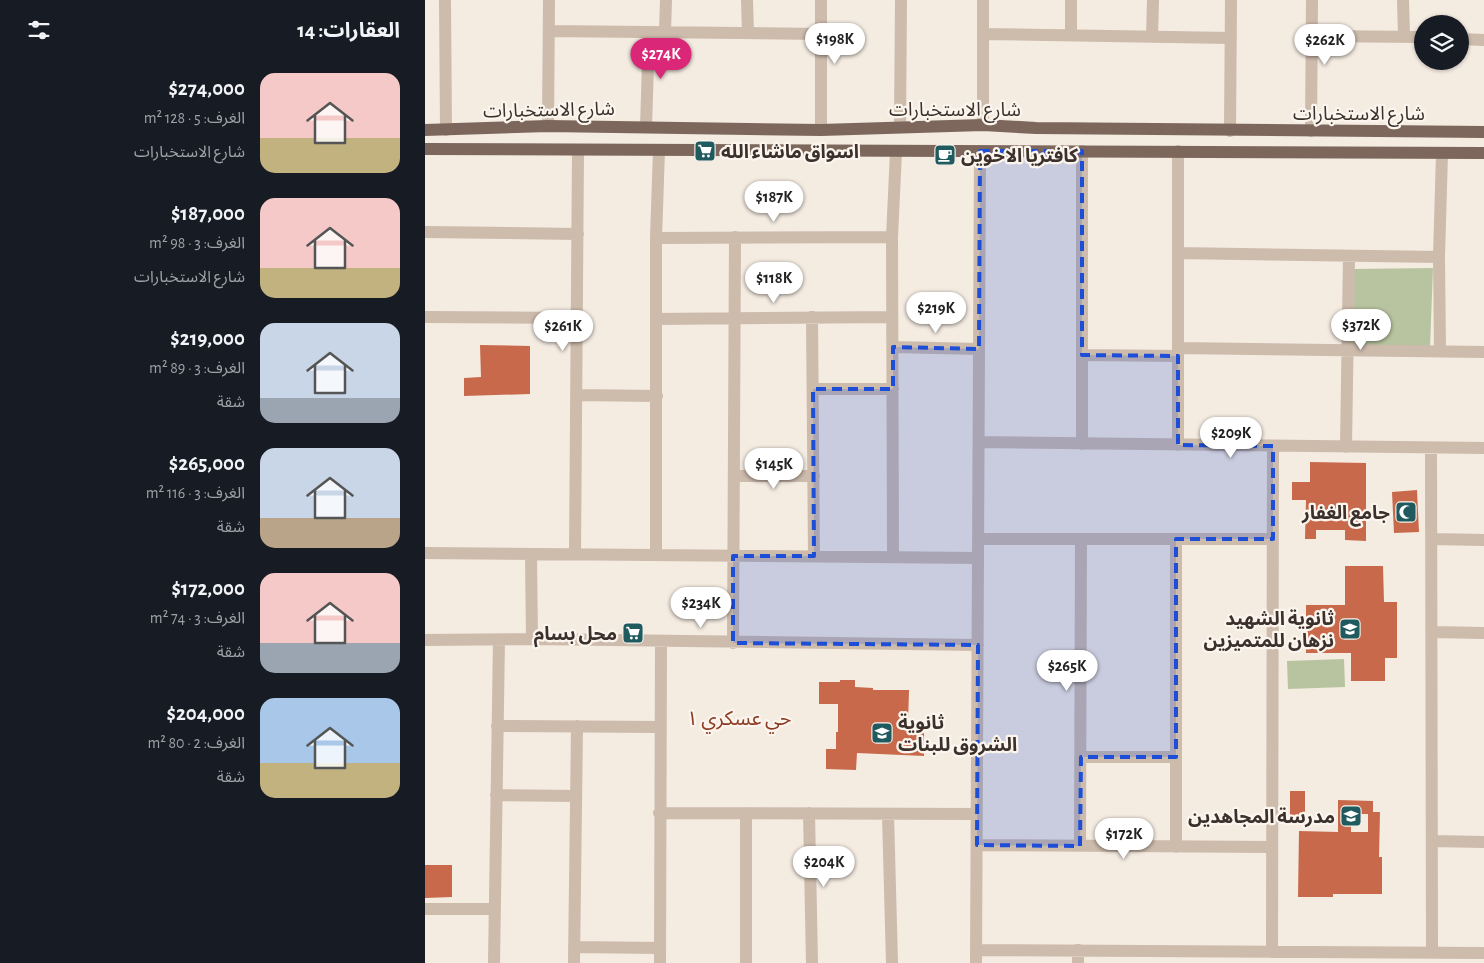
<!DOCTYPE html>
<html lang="ar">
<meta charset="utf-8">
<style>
:root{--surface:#171b24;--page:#242831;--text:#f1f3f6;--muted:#9ea1a6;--accent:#db2777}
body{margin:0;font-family:"Alegreya Sans","Noto Sans Arabic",sans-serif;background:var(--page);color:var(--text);direction:rtl;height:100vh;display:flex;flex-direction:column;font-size:19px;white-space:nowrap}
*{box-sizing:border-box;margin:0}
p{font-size:16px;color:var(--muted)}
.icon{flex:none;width:28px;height:28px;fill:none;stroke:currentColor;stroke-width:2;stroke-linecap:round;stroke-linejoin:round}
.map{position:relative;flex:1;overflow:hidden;direction:ltr}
.details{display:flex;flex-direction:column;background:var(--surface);width:425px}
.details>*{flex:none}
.controls{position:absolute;left:989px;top:15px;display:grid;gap:10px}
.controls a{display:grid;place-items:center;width:55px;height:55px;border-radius:50%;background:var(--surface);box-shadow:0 1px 4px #0004;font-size:25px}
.price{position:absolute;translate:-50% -42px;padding:0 11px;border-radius:18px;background:#fff;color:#222;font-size:16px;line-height:32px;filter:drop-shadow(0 1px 2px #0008)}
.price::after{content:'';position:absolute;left:50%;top:30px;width:15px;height:11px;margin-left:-8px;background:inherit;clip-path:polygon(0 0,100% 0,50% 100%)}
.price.selected{background:var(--accent);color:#fff}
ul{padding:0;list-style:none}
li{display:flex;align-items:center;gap:15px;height:125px;padding:0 25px}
li span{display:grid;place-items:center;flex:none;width:140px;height:100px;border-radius:15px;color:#555}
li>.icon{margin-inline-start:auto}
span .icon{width:60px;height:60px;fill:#fffc;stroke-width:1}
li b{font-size:21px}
h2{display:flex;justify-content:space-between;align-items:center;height:60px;padding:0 25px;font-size:21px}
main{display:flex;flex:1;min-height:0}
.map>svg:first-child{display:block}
.green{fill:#b8c4a0}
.building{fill:#c8694b;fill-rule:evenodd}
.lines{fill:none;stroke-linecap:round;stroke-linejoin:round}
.minor{stroke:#cdbbac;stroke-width:12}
.major{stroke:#7d675c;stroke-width:12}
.marked{fill:#1d4ed8;fill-opacity:0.2;stroke:#1d4ed8;stroke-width:4;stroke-dasharray:10 6;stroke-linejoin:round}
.labels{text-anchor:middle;stroke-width:4.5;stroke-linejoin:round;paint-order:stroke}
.street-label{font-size:19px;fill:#3b302b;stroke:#fbf5ee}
.poi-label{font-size:19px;font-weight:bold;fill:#3b302b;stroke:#fbf5ee;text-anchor:end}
.neighbourhood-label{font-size:20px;fill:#8c3b22;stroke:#fbf5ee}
</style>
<main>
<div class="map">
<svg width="1059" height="963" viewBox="0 0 1059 963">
<rect width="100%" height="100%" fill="#f4ebe1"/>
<path class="green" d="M1008 268 1005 348 927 349 928 269Z
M919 659 920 687 863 689 862 661Z"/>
<path class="building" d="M55 345 105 346V394L39 396V378L56 377Z
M885 462 941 463V541L920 540V530H891V539H880L881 500H867V482H885Z
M992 490 994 532 969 533 967 492Z
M920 566H958L959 602H972V658H960V681H926V653H881V605H920Z
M415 680H430V687L448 688V690H484L483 723H497L496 733H499V756L432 753 431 770 401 769V749H411V732H413V704H394V682H415Z
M865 791H880V821H865Z
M913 800 948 801V812H955L954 857H957V894H908V897H873L874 831 913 832ZM926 814H943V832H926Z
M0 865H27V897L0 898Z"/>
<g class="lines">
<path class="minor" d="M20 0 21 130
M322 0 323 33
M558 0V125
M646 0V35
M978 0 979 36
M124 31 396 34
M240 32 241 0
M558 34 806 38
M887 36 998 37
M727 37 728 0
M1035 39 1059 40
M123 126 124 0
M221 127 224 32
M475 127 476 0
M396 130V0
M805 131 806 0
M886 131 887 0
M657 151V444
M0 232 153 234
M231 238 467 237
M753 253 1014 257
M0 317 152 318
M387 317 389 556
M231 319 467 317
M468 347 554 349
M753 348 1059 352
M1015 351 1014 257 1017 153
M657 355 753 356
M388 389H468
M151 395 232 396
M554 442 1059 448
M753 445V151
M921 447 924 256
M1006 448 1007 953
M309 476H389
M553 539H848
M1006 539 1059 540
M0 553 553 558
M106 554 107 639
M150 554 153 150
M231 555V238L234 150
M468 557 467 237 471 152
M1007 632 1059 633
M0 640 107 639 553 645
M308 643 310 237
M72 726 235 727
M656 757H751
M71 795 151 796
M234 813 552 814
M384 813 387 963
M463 814 467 963
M1007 841 1059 842
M552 845 846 847
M655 846 656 539
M751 847V539
M0 909H69
M149 947 235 948
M551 950 1059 953
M653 950V963
M847 952 848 446
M69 963 74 640
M149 963 152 726
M235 963 236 642
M321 963V813
M551 963 555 151"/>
<path class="major" d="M0 130 123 126 396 130 558 125 611 128 1059 132
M0 149 1059 153"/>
</g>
<path class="marked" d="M555 151H657V355L753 356V445L848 446V539H751V757H656L655 846 552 845 553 645 308 643V556H389L388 389H468V347L554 349Z"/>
<defs>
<g id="supermarket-square" transform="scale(1.125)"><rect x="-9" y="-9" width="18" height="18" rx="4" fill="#1f5a5e" stroke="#fbf5ee"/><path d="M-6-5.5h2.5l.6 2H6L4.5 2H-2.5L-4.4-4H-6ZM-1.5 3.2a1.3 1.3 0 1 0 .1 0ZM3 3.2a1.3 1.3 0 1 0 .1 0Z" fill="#fff"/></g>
<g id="cafe-square" transform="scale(1.125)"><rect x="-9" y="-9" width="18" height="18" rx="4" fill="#1f5a5e" stroke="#fbf5ee"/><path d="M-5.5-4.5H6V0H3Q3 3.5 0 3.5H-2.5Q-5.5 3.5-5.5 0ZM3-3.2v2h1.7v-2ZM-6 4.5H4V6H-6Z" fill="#fff"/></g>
<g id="mosque-square" transform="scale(1.125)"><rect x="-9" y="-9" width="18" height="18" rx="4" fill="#1f5a5e" stroke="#fbf5ee"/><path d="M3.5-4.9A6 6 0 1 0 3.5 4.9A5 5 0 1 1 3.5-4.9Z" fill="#fff"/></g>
<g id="school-square" transform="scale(1.125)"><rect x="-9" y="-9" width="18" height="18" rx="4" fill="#1f5a5e" stroke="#fbf5ee"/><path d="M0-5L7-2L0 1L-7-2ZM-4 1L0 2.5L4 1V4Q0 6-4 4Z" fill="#fff"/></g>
</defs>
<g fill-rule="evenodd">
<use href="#supermarket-square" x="280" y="151"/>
<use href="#cafe-square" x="520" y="155"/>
<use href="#mosque-square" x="981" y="512"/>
<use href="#school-square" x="925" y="629"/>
<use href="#supermarket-square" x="208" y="633"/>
<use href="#school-square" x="457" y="733"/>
<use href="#school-square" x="926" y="816"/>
</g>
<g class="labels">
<g class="street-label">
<text transform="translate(124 109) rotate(-1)" y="7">شارع الاستخبارات</text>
<text x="530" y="116">شارع الاستخبارات</text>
<text x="934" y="120">شارع الاستخبارات</text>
</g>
<g class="poi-label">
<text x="296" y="158" text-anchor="start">اسواق ماشاء الله</text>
<text x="536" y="162" text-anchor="start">كافتريا الاخوين</text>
<text x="965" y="519">جامع الغفار</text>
<text x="909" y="625">ثانوية الشهيد<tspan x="909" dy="22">نزهان للمتميزين</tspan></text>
<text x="192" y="640">محل بسام</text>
<text x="473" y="729" text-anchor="start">ثانوية<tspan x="473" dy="22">الشروق للبنات</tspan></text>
<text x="910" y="823">مدرسة المجاهدين</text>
</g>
<g class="neighbourhood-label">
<text x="314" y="725">حي عسكري ١</text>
</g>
</g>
</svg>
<div class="controls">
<a><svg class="icon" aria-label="layers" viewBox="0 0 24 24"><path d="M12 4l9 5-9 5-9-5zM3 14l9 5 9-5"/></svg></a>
</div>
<b class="price" style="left:410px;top:65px">$198K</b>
<b class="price" style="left:900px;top:66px">$262K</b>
<b class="price selected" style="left:236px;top:80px">$274K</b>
<b class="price" style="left:349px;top:223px">$187K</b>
<b class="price" style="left:349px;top:304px">$118K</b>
<b class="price" style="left:511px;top:334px">$219K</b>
<b class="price" style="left:936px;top:351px">$372K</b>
<b class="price" style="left:138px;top:352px">$261K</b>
<b class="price" style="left:806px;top:459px">$209K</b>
<b class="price" style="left:349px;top:490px">$145K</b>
<b class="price" style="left:276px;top:629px">$234K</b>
<b class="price" style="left:642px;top:692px">$265K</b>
<b class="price" style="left:699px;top:860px">$172K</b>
<b class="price" style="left:399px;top:888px">$204K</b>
</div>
<section class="details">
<h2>العقارات: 14<svg class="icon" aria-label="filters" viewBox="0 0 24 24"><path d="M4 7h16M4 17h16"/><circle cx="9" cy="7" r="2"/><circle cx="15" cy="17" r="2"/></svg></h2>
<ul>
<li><span style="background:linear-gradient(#f6c9c9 65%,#c2b280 0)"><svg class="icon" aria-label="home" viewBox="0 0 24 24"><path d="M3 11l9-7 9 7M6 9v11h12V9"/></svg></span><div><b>$274,000</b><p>الغرف: 5 · 128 m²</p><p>شارع الاستخبارات</p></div></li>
<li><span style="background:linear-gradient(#f6c9c9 70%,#c2b280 0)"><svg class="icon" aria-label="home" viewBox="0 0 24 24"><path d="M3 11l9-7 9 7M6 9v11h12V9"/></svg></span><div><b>$187,000</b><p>الغرف: 3 · 98 m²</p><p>شارع الاستخبارات</p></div></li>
<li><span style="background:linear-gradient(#c9d6e8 75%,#9aa5b1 0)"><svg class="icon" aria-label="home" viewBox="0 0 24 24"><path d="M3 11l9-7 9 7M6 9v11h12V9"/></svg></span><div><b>$219,000</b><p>الغرف: 3 · 89 m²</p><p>شقة</p></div></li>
<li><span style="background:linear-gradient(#c9d6e8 70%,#b9a48a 0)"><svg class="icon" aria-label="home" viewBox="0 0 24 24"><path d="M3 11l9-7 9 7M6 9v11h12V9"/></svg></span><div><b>$265,000</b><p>الغرف: 3 · 116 m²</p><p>شقة</p></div></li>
<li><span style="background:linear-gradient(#f6c9c9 70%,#9aa5b1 0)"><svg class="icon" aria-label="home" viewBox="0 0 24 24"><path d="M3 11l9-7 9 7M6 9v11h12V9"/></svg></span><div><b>$172,000</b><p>الغرف: 3 · 74 m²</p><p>شقة</p></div></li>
<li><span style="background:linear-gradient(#a9c7e8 65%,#c2b280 0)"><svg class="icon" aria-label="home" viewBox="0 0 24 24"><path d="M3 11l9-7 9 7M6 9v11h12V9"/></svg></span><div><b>$204,000</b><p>الغرف: 2 · 80 m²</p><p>شقة</p></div></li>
</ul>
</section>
</main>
